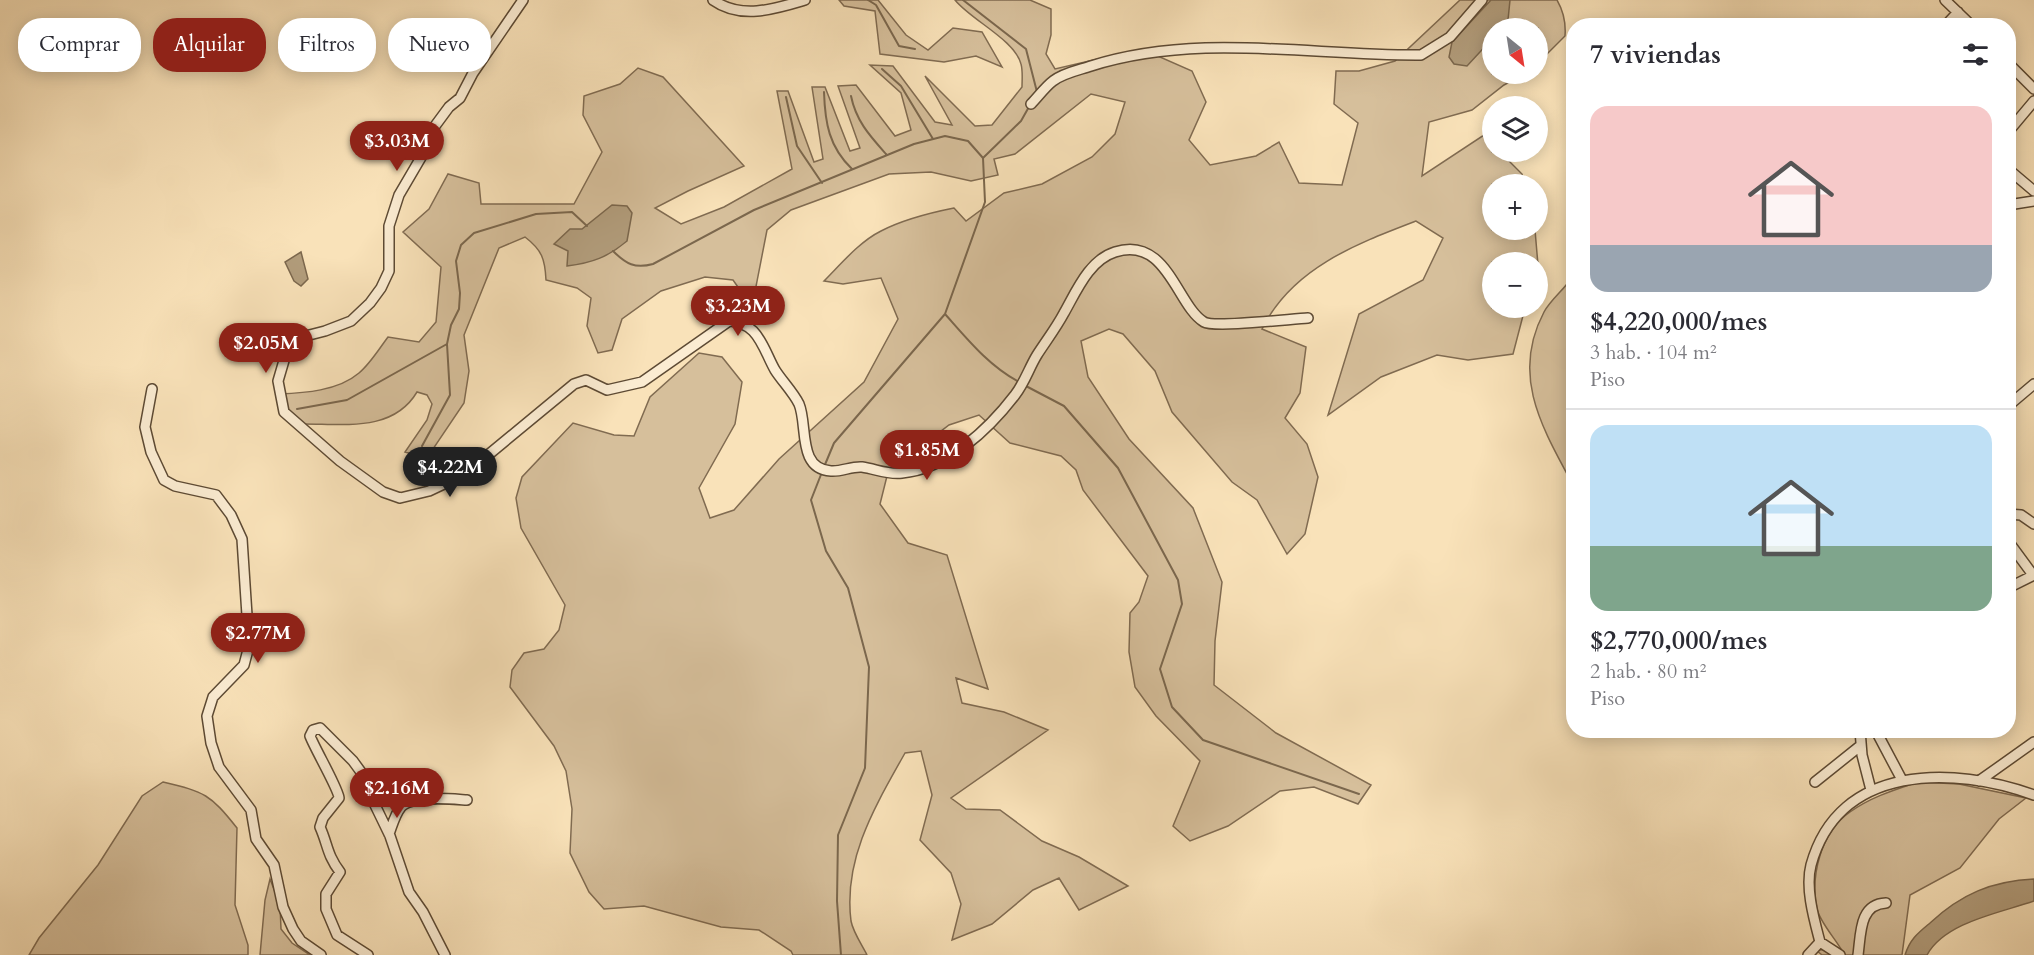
<!DOCTYPE html>
<html lang="es">
<meta charset="utf-8">
<style>
:root{--surface:#fff;--page:#f7f7f7;--text:#2b2b33;--muted:#7c7c81;--line:#e1e1e2;--accent:#8f2418}
body{margin:0;font-family:Cardo,serif;background:var(--page);color:var(--text);height:100vh;display:flex;flex-direction:column;font-size:22px;white-space:nowrap}
*{box-sizing:border-box;margin:0}
p{font-size:20px;color:var(--muted)}
.icon{flex:none;width:33px;height:33px;fill:none;stroke:currentColor;stroke-width:2;stroke-linecap:round;stroke-linejoin:round}
.map{position:relative;flex:1;overflow:hidden}
.drawer{position:absolute;left:1566px;top:18px;width:450px;height:720px;display:flex;flex-direction:column;background:var(--surface);border-radius:24px;box-shadow:0 3px 15px #0003}
.drawer>*{flex:none}
.banner{position:absolute;left:18px;top:18px;width:570px;height:54px;display:flex;gap:12px}
.needle{width:39px;rotate:150deg}
.tools{position:absolute;left:1482px;top:18px;display:grid;gap:12px}
.tools a{display:grid;place-items:center;width:66px;height:66px;border-radius:50%;background:var(--surface);box-shadow:0 3px 15px #0003;font-size:30px}
.price{position:absolute;translate:-50% -51px;padding:0 14px;border-radius:21px;background:var(--accent);color:#fff;font-size:20px;line-height:39px;filter:drop-shadow(0 2px 3px #0008)}
.price::after{content:'';position:absolute;left:50%;top:36px;width:18px;height:14px;margin-left:-9px;background:inherit;clip-path:polygon(0 0,100% 0,50% 100%)}
.price.active{background:#222;color:#fff}
ul{padding:0;list-style:none}
li{display:grid;align-content:center;gap:12px;height:318px;padding:0 24px}
li+li{border-top:2px solid var(--line)}
li span{display:grid;place-items:center;height:186px;border-radius:18px;color:#555}
li>.icon{margin-inline-start:auto}
span .icon{width:108px;height:108px;fill:#fffc;stroke-width:1}
li b{font-size:26px}
h2{display:flex;justify-content:space-between;align-items:center;height:72px;padding:0 24px;font-size:26px}
.tag{padding:0 21px;border-radius:24px;background:var(--surface);box-shadow:0 3px 15px #0003;font-size:21px;line-height:54px}
.tag.active{background:var(--accent);color:#fff}
.map>svg:first-child{display:block}
.green{fill:#d6bf9b;stroke:#806b51;stroke-width:1.5}
.water{fill:#b29d7c;stroke:#7b674d;stroke-width:1.5}
.lines{fill:none;stroke-linecap:round;stroke-linejoin:round}
.stream{stroke:#7b674d;stroke-width:2}
.minor-casing{stroke:#5d4a34;stroke-width:12}
.minor{stroke:#fbecd2;stroke-width:9}
</style>
<div class="map">
<svg width="2034" height="955" viewBox="0 0 2034 955">
<rect width="100%" height="100%" fill="#f9e2b9"/>
<filter id="stains"><feTurbulence type="fractalNoise" baseFrequency=".00333" numOctaves="4"/><feColorMatrix values="0 0 0 0 .2 0 0 0 0 .09 0 0 0 0 .02 0 0 0 .5 -.17"/></filter>
<radialGradient id="worn" r=".72"><stop offset=".6" stop-color="#630" stop-opacity="0"/><stop offset="1" stop-color="#630" stop-opacity=".3"/></radialGradient>
<path class="green" d="M839 0H878L906 35 928 50 953 28 982 32 1002 67 976 56 944 62 880 54 875 11 844 6Z
M955 0H1030L1051 9V35L1046 54 1055 69 1098 59 1151 53 1192 71 1206 102 1189 140 1210 165 1256 156 1279 142 1299 183 1342 185 1358 123 1334 104 1336 71H1359L1395 61 1460 0H1557C1564 12 1566 23 1565 36L1538 63V28H1492V74H1524L1504 85 1472 110 1429 122 1422 176 1484 135 1492 143V152H1500L1522 174 1524 184H1492V230H1535L1538 265V262H1492V308H1525L1513 354 1468 360 1437 355 1381 377 1328 415 1359 314 1423 280 1443 238 1416 221C1356 244 1292 268 1262 329L1306 347 1300 393 1285 418 1307 444 1318 477 1305 534 1287 554 1257 500 1232 482 1172 412 1155 371 1123 334 1109 329 1081 341 1088 377 1129 439 1193 508 1222 582 1215 641 1214 685 1276 733 1371 785 1358 804 1314 787 1280 791 1228 826 1190 841 1173 826 1200 761 1156 716 1135 687 1129 652 1130 613 1139 602 1148 576 1083 490 1076 470 1061 456 1010 443 979 415 949 425 888 472 880 504 908 543 947 555 988 689 956 678 962 703 1004 712 1048 730 951 798 966 809 1000 810 1042 841 1079 857 1128 886 1079 910 1059 878 1033 890 992 924 952 940 961 904 951 873 920 840 932 795 921 751 905 753C876 805 843 858 851 921 853 932 862 945 867 955H793L791 951 759 930 721 927 644 906 604 909 589 892 570 853 572 809 566 771 554 746 510 687 512 670 524 653 544 649 559 630 565 605 521 528 516 498 522 477 573 423 614 435 634 436 650 397 699 353 722 357 742 382 735 424 699 488 710 518 734 510 779 459 864 382 898 319 881 278 843 284 824 281C841 264 859 242 881 231 904 219 929 213 954 208L966 221 1004 193 1042 184 1092 157 1115 134 1125 102 1091 94 1015 154 994 159 998 175 971 181 931 172 889 174 791 210 767 230 752 307 733 280 705 277 661 291 622 319 612 350 598 353 587 326 591 298 577 288 546 280C545 259 542 250 525 237L499 248 464 335 469 371 464 403 427 458 405 452 427 420 432 404 427 395 417 392C392 434 340 423 298 424L284 412 279 394C304 393 338 391 359 373 370 364 379 349 388 337L419 342 436 322 441 267 403 232 429 209 448 174 479 183 481 204H574L602 152 583 115 584 96 620 84 638 68 663 77 744 166 688 191 655 208 681 224 724 207 792 169 777 91H788L814 162 823 159 812 87H825L850 151 860 148 838 86 856 85 895 136 911 130 901 93 870 65 893 66 935 122 952 125 925 76 975 126 992 125 1022 87C1022 80 1023 71 1021 64 1015 40 971 20 955 0Z
M1573 276V485C1543 429 1510 376 1544 312 1551 299 1565 289 1573 276Z
M163 782C205 792 210 794 237 828L235 905 248 945V955H29L39 938 98 865 142 796Z
M1918 782 1959 784 2026 798 1999 819 1960 868 1910 895 1902 955H1822L1816 950 1841 949C1834 937 1820 922 1817 909 1810 876 1821 832 1850 812 1871 797 1894 790 1918 782Z
M270 879 280 905 281 929 292 943 310 955H260L265 900Z"/>
<path class="water" d="M1491 0H1510L1508 20 1501 28H1492V39L1467 66 1454 64 1449 57 1452 42Z
M612 205 627 206 632 213 627 241C608 257 592 263 567 266L568 251 554 244 570 229H582Z
M301 252 308 279 301 286 294 281 285 262Z
M2034 879V901C2000 913 1945 922 1927 955H1905C1910 939 1918 933 1930 923 1961 894 1992 881 2034 879Z"/>
<g class="lines">
<path class="stream" d="M868 0 876 5 899 46 915 49
M963 0 1026 49 1037 92
M882 69 901 86 933 139
M824 92C825 123 829 147 852 169
M851 96C856 121 870 136 886 154
M786 97 797 146 822 183
M613 251C626 264 635 269 653 264L754 210 914 144 945 136 968 141 983 158 1021 121 1030 105
M945 314C968 340 989 366 1019 382
M1024 385 1064 406 1118 468 1178 580 1182 604 1160 669 1172 707 1203 740 1359 794
M297 409 347 400 447 344 451 325 459 309 460 293 456 261 461 245 474 233 536 214 572 212 587 226
M422 446 450 395 447 344
M824 467 834 443 945 314 985 202 983 158
M822 472 811 500 826 551 848 588 869 667 865 768 838 835 837 901 841 955"/>
<g class="minor-casing">
<path id="minor" d="M523 0 473 73 460 98 449 107 432 130 423 154 399 195 389 226V271L381 288 370 303 351 321 325 331 290 340 278 381 284 412 340 461 383 492 400 498 429 491 465 474 574 384 586 380 607 390 642 382 729 321C737 321 747 325 753 331 763 341 768 358 775 370 782 381 793 392 799 404 808 425 797 469 831 471 841 472 852 466 862 467 876 469 888 475 902 473 947 469 989 429 1015 395 1025 382 1029 368 1037 355 1046 341 1056 328 1064 313 1076 292 1089 260 1115 252 1167 235 1177 306 1204 322 1214 328 1290 319 1308 318
M713 0C741 20 775 9 805 0
M1945 0 1972 26
M1945 26 1958 12
M2008 63 2034 89
M1031 104C1038 97 1045 87 1053 81 1063 73 1079 70 1091 66 1199 32 1311 56 1421 55L1450 37 1482 0
M2008 132 2034 101
M2008 169 2034 191
M2008 205 2034 201
M152 389 145 427 151 452 164 480 175 486 216 495 231 515 242 539 249 646 244 665 213 697 207 716 211 743 219 767 251 810 256 839 274 865 283 907 293 929 301 941 321 955
M2008 406 2034 384
M2008 514 2021 515 2034 524
M2008 541 2033 575
M2008 588 2034 575
M1860 730 1862 755 1871 790
M1876 731 1902 780
M1979 781 2034 742
M1815 782 1860 746
M389 834C392 826 395 814 401 807 412 795 451 799 467 800
M368 955 337 935 326 909V894L340 872C327 855 328 845 320 827L323 818 339 798C339 790 315 749 310 736L313 730 320 728 353 761 369 783 375 805 390 836 409 892 423 912 445 955
M1808 955 1820 942
M1840 955 1820 942C1814 919 1805 888 1811 865 1839 763 1954 766 2034 795
M1858 955C1861 934 1859 904 1886 903"/>
</g>
<use href="#minor" class="minor"/>
</g>
<rect width="100%" height="100%" filter="url(#stains)"/>
<rect width="100%" height="100%" fill="url(#worn)"/>
</svg>
<div class="tools">
<a><svg class="needle" viewBox="-14 -14 28 28"><path d="M0-13l5 13h-10z" fill="#e53935"/><path d="M0 13l5-13h-10z" fill="#7c7c81"/></svg></a>
<a><svg class="icon" aria-label="layers" viewBox="0 0 24 24"><path d="M12 4l9 5-9 5-9-5zM3 14l9 5 9-5"/></svg></a>
<a>+</a>
<a>−</a>
</div>
<b class="price" style="left:397px;top:172px">$3.03M</b>
<b class="price" style="left:738px;top:337px">$3.23M</b>
<b class="price" style="left:266px;top:374px">$2.05M</b>
<b class="price" style="left:927px;top:481px">$1.85M</b>
<b class="price active" style="left:450px;top:498px">$4.22M</b>
<b class="price" style="left:258px;top:664px">$2.77M</b>
<b class="price" style="left:397px;top:819px">$2.16M</b>
<div class="banner">
<a class="tag">Comprar</a>
<a class="tag active">Alquilar</a>
<a class="tag">Filtros</a>
<a class="tag">Nuevo</a>
</div>
<section class="drawer">
<h2>7 viviendas<svg class="icon" aria-label="filters" viewBox="0 0 24 24"><path d="M4 7h16M4 17h16"/><circle cx="9" cy="7" r="2"/><circle cx="15" cy="17" r="2"/></svg></h2>
<ul>
<li><span style="background:linear-gradient(#f6c9c9 75%,#9aa5b1 0)"><svg class="icon" aria-label="home" viewBox="0 0 24 24"><path d="M3 11l9-7 9 7M6 9v11h12V9"/></svg></span><div><b>$4,220,000/mes</b><p>3 hab. · 104 m²</p><p>Piso</p></div></li>
<li><span style="background:linear-gradient(#bfe0f5 65%,#7fa58c 0)"><svg class="icon" aria-label="home" viewBox="0 0 24 24"><path d="M3 11l9-7 9 7M6 9v11h12V9"/></svg></span><div><b>$2,770,000/mes</b><p>2 hab. · 80 m²</p><p>Piso</p></div></li>
</ul>
</section>
</div>
